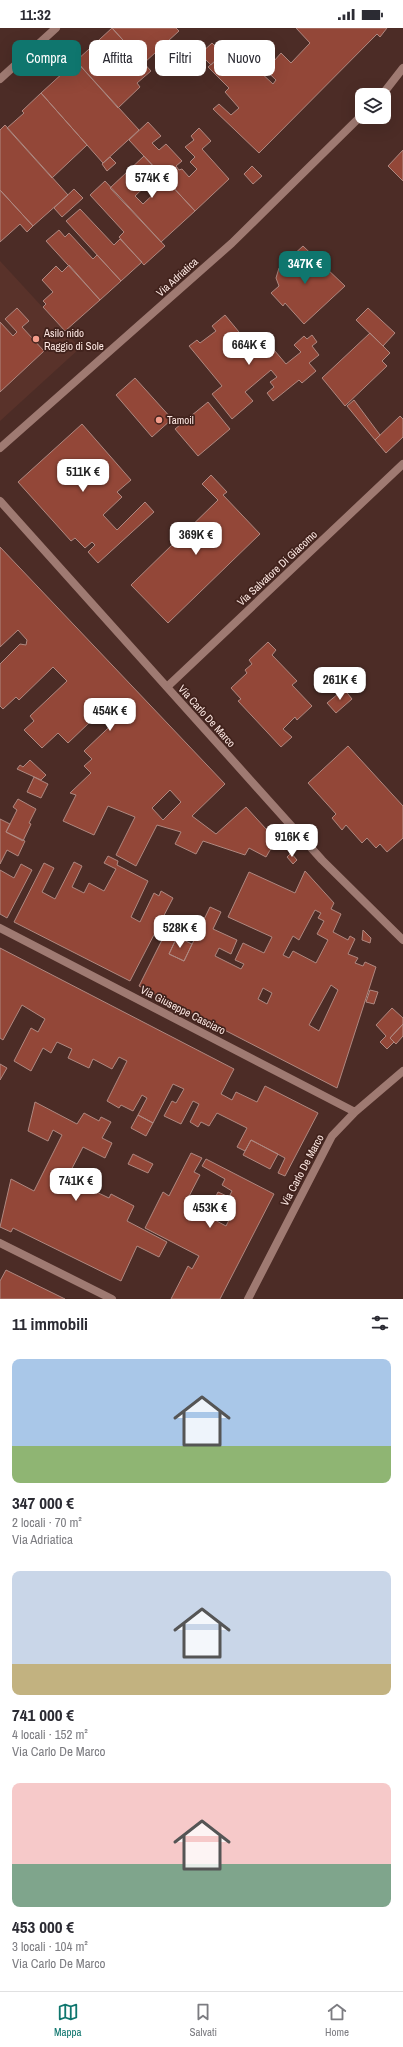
<!DOCTYPE html>
<html lang="it">
<meta charset="utf-8">
<style>
:root{--surface:#fff;--page:#f7f7f7;--text:#2b2b33;--muted:#7c7c81;--line:#e1e1e2;--accent:#0f766e}
body{margin:0;font-family:"Archivo Narrow",sans-serif;background:var(--page);color:var(--text);height:100vh;display:flex;flex-direction:column;font-size:15px;white-space:nowrap}
*{box-sizing:border-box;margin:0}
p{font-size:13px;color:var(--muted)}
.icon{flex:none;width:22px;height:22px;fill:none;stroke:currentColor;stroke-width:2;stroke-linecap:round;stroke-linejoin:round}
.map{position:relative;height:1271px;overflow:hidden}
.details{display:flex;flex-direction:column;background:var(--surface);flex:1}
.details>*{flex:none}
.banner{position:absolute;left:12px;top:12px;width:379px;height:36px;display:flex;gap:8px}
.controls{position:absolute;left:355px;top:60px;display:grid;gap:8px}
.controls a{display:grid;place-items:center;width:36px;height:36px;border-radius:8px;background:var(--surface);box-shadow:0 4px 16px #0002;font-size:20px}
.price{position:absolute;translate:-50% -34px;padding:0 9px;border-radius:8px;background:#fff;color:#222;font-size:13px;line-height:26px;filter:drop-shadow(0 1px 2px #0008)}
.price::after{content:'';position:absolute;left:50%;top:24px;width:12px;height:9px;margin-left:-6px;background:inherit;clip-path:polygon(0 0,100% 0,50% 100%)}
.price.selected{background:var(--accent);color:#fff}
ul{padding:0;list-style:none}
li{display:grid;align-content:center;gap:8px;height:212px;padding:0 12px}
li span{display:grid;place-items:center;height:124px;border-radius:8px;color:#555}
li>.icon{margin-inline-start:auto}
span .icon{width:72px;height:72px;fill:#fffc;stroke-width:1}
li b{font-size:17px}
h2{display:flex;justify-content:space-between;align-items:center;height:48px;padding:0 12px;font-size:17px}
.pill{padding:0 14px;border-radius:8px;background:var(--surface);box-shadow:0 4px 16px #0002;font-size:14px;line-height:36px}
.pill.selected{background:var(--accent);color:#fff}
.status{display:flex;justify-content:space-between;align-items:center;height:28px;padding:0 20px;background:var(--surface);direction:ltr}
.status svg{height:11px;fill:currentColor}
.menu{display:flex;justify-content:space-around;align-items:center;height:56px;border-top:1px solid var(--line);background:var(--surface);font-size:11px;color:var(--muted)}
.menu a{display:grid;justify-items:center;gap:2px}
.menu .selected{color:var(--accent)}
.map>svg:first-child{display:block}
.built{fill:#59322a}
.building{fill:#934738;stroke:#af8880;fill-rule:evenodd}
.lines{fill:none;stroke-linecap:round;stroke-linejoin:round}
.minor{stroke:#9f7a72;stroke-width:8}
.tertiary{stroke:#9f7a72;stroke-width:8}
.poi-dot{fill:#f49d8b;stroke:#41221c;stroke-width:1.5}
.labels{text-anchor:middle;stroke-width:3.5;stroke-linejoin:round;paint-order:stroke}
.street-label{font-size:11px;fill:#fde8e3;stroke:#41221c}
.poi-label{font-size:11px;fill:#fde8e3;stroke:#41221c;text-anchor:start}
</style>
<div class="status"><b>11:32</b><svg viewBox="0 0 49 12"><path d="M0 12V9h3v3zM5 12V6h3v6zM10 12V3h3v9zM15 12V0h3v12zM26 1h20v11H26zM47 4h2v5h-2z"/></svg></div>
<div class="map">
<svg width="403" height="1271" viewBox="0 0 403 1271">
<rect width="100%" height="100%" fill="#4c2c26"/>
<path class="built" d="M0 233 80 320 0 393Z"/>
<path class="building" d="M112 0H176L179 3 144 35Z
M112 0 151 43 137 55 140 59 118 80 76 33Z
M296 0H387L380 9 377 6 259 125 213 81 219 76 231 87 239 80 225 64 229 60 208 39 223 26 243 43 247 38 255 44 257 41 273 56 276 52 252 29 256 24 266 32 270 28 274 33 281 25 291 35 310 15Z
M212 15 223 26 211 37 200 26Z
M76 33 139 102 103 135 41 65Z
M41 65 87 117 52 150 7 100 24 85 22 83Z
M148 94 161 108 152 115 159 122 166 116 182 133 176 138 179 142 182 141 189 149 197 141 190 134 195 129 185 119 194 112 191 108 199 100 211 113 202 121 229 151 195 183 129 112Z
M5 97 68 167 33 198 0 162V102Z
M403 122V153L388 138Z
M144 128 195 183 161 214 110 160ZM152 152 160 160 143 176 135 168Z
M110 129 116 135 107 143 102 136Z
M252 138 262 148 253 156 244 146Z
M105 153 165 218 144 237 119 209 124 204 90 167Z
M74 161 83 170 62 189 54 180Z
M0 162 33 198 27 204 20 196 0 214Z
M80 181 114 217 120 211 142 234 121 253 66 193Z
M59 202 65 209 69 205 93 231 97 227 121 253 100 272 46 213Z
M303 218 345 258 304 296 285 275 283 278 271 265 279 258 276 250 279 240Z
M69 237 100 272 65 303 43 279 46 276 43 273 53 264 42 252 56 238 62 244Z
M17 280 29 293 22 299 44 323 0 364V294L13 308 17 304 5 291Z
M368 280 395 305 383 318 356 292Z
M225 287 239 304 235 307 243 317 248 314 257 325 269 316 286 336 301 324 294 317 304 308 307 311 312 307 317 314 312 318 319 327 309 335 316 343 302 355 299 352 273 373 267 365 274 359 270 354 277 349 271 342 245 364 253 373 232 391 212 366 222 358 189 318 197 312 200 315 216 303 212 298Z
M370 305 390 325 382 333 387 338 345 378 322 350Z
M135 350 172 391 152 409 116 367Z
M354 372 380 407 375 412 347 378Z
M208 374 230 401 198 428 175 401Z
M400 388 403 391V409L386 425 375 412Z
M82 396 131 452 117 464 122 469 103 487 117 502 145 474 154 484 98 535 88 524 95 517 92 514 85 520 75 510 71 513 18 454Z
M211 447 227 464 223 467 260 506 168 595 131 557 218 472 202 456Z
M0 519 225 756 192 788 216 806 246 779 276 812 266 829 249 820 245 827 203 813 196 826 175 816 181 804 157 797 136 838 116 827 135 789 108 778 94 807 63 793 76 767 70 765 91 745 84 738 92 731 84 723 125 684 113 672 68 715 58 705 42 720 24 702 34 693 30 688 67 653 53 639 19 672 16 669 3 681 0 678V636L20 616 26 617 27 612 18 602 0 619ZM170 762 181 774 163 792 152 780Z
M268 614 276 622 272 627 297 653 292 657 312 678 297 692 295 689 283 701 292 709 281 719 238 673 241 671 231 660 247 645 245 642 252 636 249 632Z
M344 661 352 671 336 685 327 675Z
M348 718 403 778V810L387 824 380 816 376 820 367 810 362 815 346 797 342 802 332 790 336 786 308 755Z
M30 732 46 747 41 752 17 741 20 737 23 739Z
M34 749 48 756 41 770 27 764Z
M18 771 36 781 29 795 31 796 23 813 6 804 17 782 13 779Z
M0 791 10 796 6 804 25 813 18 828 7 822 0 836Z
M291 825 297 832 293 836 287 829Z
M108 828 118 833 117 837 148 853 131 889 140 894 154 865 159 868 161 863 173 870 130 953 14 894 44 835 54 840 42 864 55 871 74 834 82 838 72 859 84 865 89 855 104 863 116 841 104 835Z
M21 836 32 842 7 890 0 886V842L14 850Z
M305 843 334 875 331 881 341 886 333 904 348 912 350 908 355 911 348 926 358 930 355 935 363 938 365 934 376 939 337 1060 139 958 164 908 175 913 169 926 184 933 210 879 221 884 213 901 237 912 231 926 219 920 215 928 241 941 244 936 235 932 243 915 264 925 272 909 228 889 249 844 295 865ZM315 882 321 885 318 890 324 893 317 906 328 912 316 935 293 923 289 930 283 927 293 908 299 912ZM331 957 338 962 319 1003 309 997ZM263 960 272 965 267 976 258 971Z
M363 902 371 910 370 915 362 912Z
M177 909 192 916 184 933 169 926Z
M0 920 234 1041 221 1066 232 1072 236 1064 257 1074 265 1058 318 1085 285 1148 278 1145 285 1130 251 1112 245 1123 237 1119 247 1100 217 1085 209 1098 201 1094 198 1099 190 1094 199 1076 193 1073 181 1096 164 1088 172 1073 176 1075 184 1061 173 1056 153 1095 138 1087 147 1070 142 1067 133 1083 121 1077 119 1080 107 1073 127 1033 119 1029 112 1041 93 1031 89 1040 68 1030 72 1021 57 1014 51 1025 43 1020 31 1043 14 1033 31 1000 38 1004 45 991 22 977 3 1012 0 1010Z
M370 962 378 964 374 976 366 974Z
M392 980 403 990V996L390 1010 394 1014 387 1021 380 1014 386 1008 376 997Z
M403 996V1008L396 1016 390 1010Z
M0 1036 7 1040 0 1052Z
M35 1074 77 1096 84 1085 99 1093 101 1089 111 1094 102 1110 112 1115 105 1130 83 1119 67 1150 109 1170 111 1166 134 1178 127 1193 167 1214 159 1229 137 1218 121 1253 13 1200 11 1204 0 1199 11 1151 34 1163 62 1107 53 1102 48 1113 28 1103Z
M138 1087 153 1095 146 1108 131 1100Z
M251 1112 278 1126 270 1141 243 1127Z
M191 1125 202 1130 194 1144 200 1147 185 1176 226 1198 230 1190 210 1180 218 1164 229 1169 232 1163 222 1157 225 1151 202 1138 206 1131 274 1166 220 1271H171L188 1238 192 1241 199 1228 145 1200 163 1164 169 1168Z
M133 1126 153 1136 148 1145 128 1136Z
M6 1242 65 1271H0V1253Z"/>
<g class="lines">
<path class="minor" d="M0 51 56 0
M0 473 322 832 403 912
M167 659 403 436
M0 900 355 1084
M0 1215 112 1271
M248 1271 332 1108 355 1084 403 1043"/>
<path class="tertiary" d="M382 67 403 40
M0 420 232 215 362 87"/>
</g>
<g class="poi-dot">
<circle cx="36" cy="311" r="4"/>
<circle cx="159" cy="392" r="4"/>
</g>
<g class="labels">
<g class="street-label">
<text transform="translate(177 249) rotate(-42)" y="4">Via Adriatica</text>
<text transform="translate(277 540) rotate(-43)" y="4">Via Salvatore Di Giacomo</text>
<text transform="translate(207 688) rotate(48)" y="4">Via Carlo De Marco</text>
<text transform="translate(183 982) rotate(27)" y="4">Via Giuseppe Casciaro</text>
<text transform="translate(302 1142) rotate(-62)" y="4">Via Carlo De Marco</text>
</g>
<g class="poi-label">
<text x="44" y="309">Asilo nido<tspan x="44" dy="13">Raggio di Sole</tspan></text>
<text x="167" y="396">Tamoil</text>
</g>
</g>
</svg>
<div class="controls">
<a><svg class="icon" aria-label="layers" viewBox="0 0 24 24"><path d="M12 4l9 5-9 5-9-5zM3 14l9 5 9-5"/></svg></a>
</div>
<b class="price" style="left:152px;top:171px">574K €</b>
<b class="price selected" style="left:305px;top:257px">347K €</b>
<b class="price" style="left:249px;top:338px">664K €</b>
<b class="price" style="left:83px;top:465px">511K €</b>
<b class="price" style="left:196px;top:528px">369K €</b>
<b class="price" style="left:340px;top:673px">261K €</b>
<b class="price" style="left:110px;top:704px">454K €</b>
<b class="price" style="left:292px;top:830px">916K €</b>
<b class="price" style="left:180px;top:921px">528K €</b>
<b class="price" style="left:76px;top:1174px">741K €</b>
<b class="price" style="left:210px;top:1201px">453K €</b>
<div class="banner">
<a class="pill selected">Compra</a>
<a class="pill">Affitta</a>
<a class="pill">Filtri</a>
<a class="pill">Nuovo</a>
</div>
</div>
<section class="details">
<h2>11 immobili<svg class="icon" aria-label="filters" viewBox="0 0 24 24"><path d="M4 7h16M4 17h16"/><circle cx="9" cy="7" r="2"/><circle cx="15" cy="17" r="2"/></svg></h2>
<ul>
<li><span style="background:linear-gradient(#a9c7e8 70%,#8fb573 0)"><svg class="icon" aria-label="home" viewBox="0 0 24 24"><path d="M3 11l9-7 9 7M6 9v11h12V9"/></svg></span><div><b>347 000 €</b><p>2 locali · 70 m²</p><p>Via Adriatica</p></div></li>
<li><span style="background:linear-gradient(#c9d6e8 75%,#c2b280 0)"><svg class="icon" aria-label="home" viewBox="0 0 24 24"><path d="M3 11l9-7 9 7M6 9v11h12V9"/></svg></span><div><b>741 000 €</b><p>4 locali · 152 m²</p><p>Via Carlo De Marco</p></div></li>
<li><span style="background:linear-gradient(#f6c9c9 65%,#7fa58c 0)"><svg class="icon" aria-label="home" viewBox="0 0 24 24"><path d="M3 11l9-7 9 7M6 9v11h12V9"/></svg></span><div><b>453 000 €</b><p>3 locali · 104 m²</p><p>Via Carlo De Marco</p></div></li>
</ul>
</section>
<nav class="menu">
<a class="selected"><svg class="icon" aria-label="map" viewBox="0 0 24 24"><path d="M3 6l6-2 6 2 6-2v14l-6 2-6-2-6 2zM9 4v14M15 6v14"/></svg>Mappa</a>
<a><svg class="icon" aria-label="saved" viewBox="0 0 24 24"><path d="M7 4h10v16l-5-4-5 4z"/></svg>Salvati</a>
<a><svg class="icon" aria-label="home" viewBox="0 0 24 24"><path d="M3 11l9-7 9 7M6 9v11h12V9"/></svg>Home</a>
</nav>
